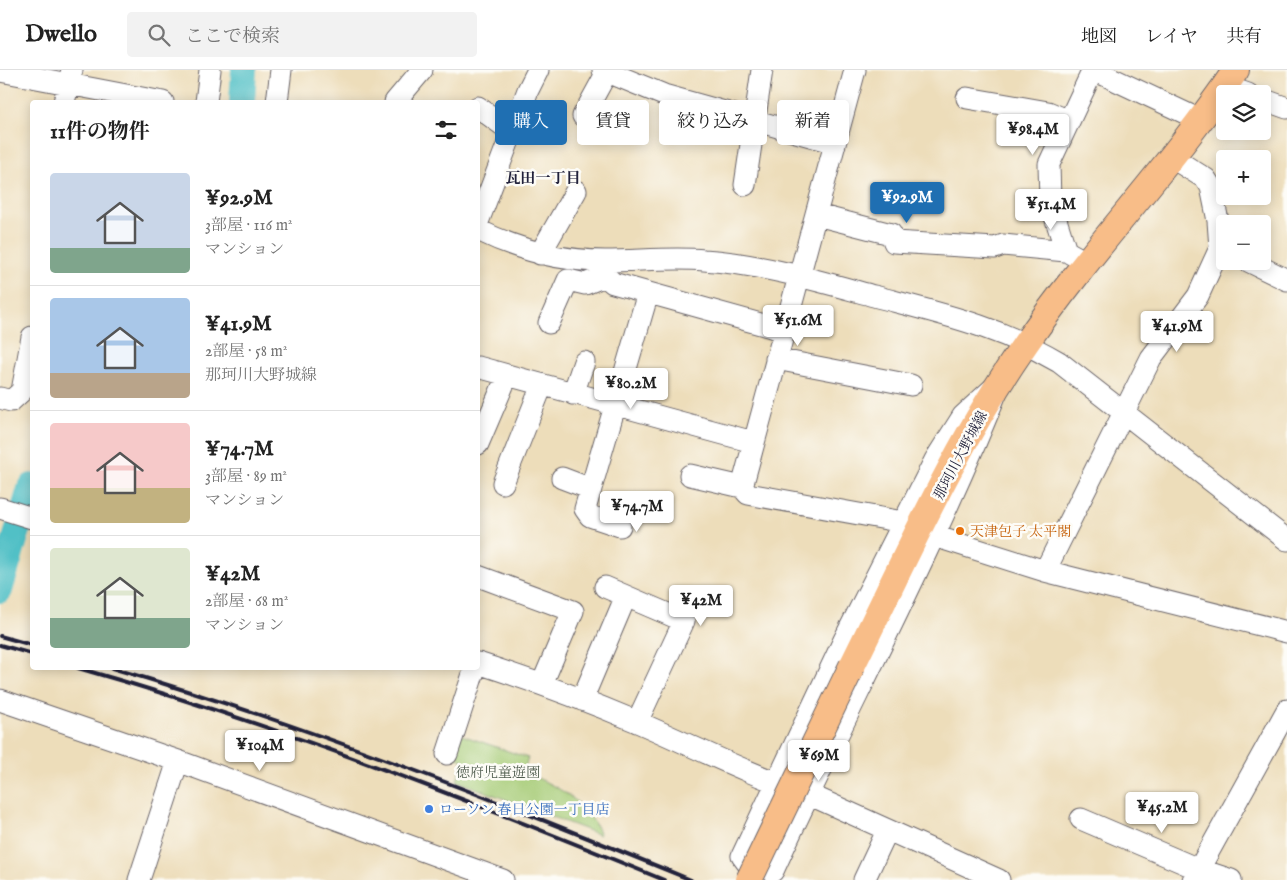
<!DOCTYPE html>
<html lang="ja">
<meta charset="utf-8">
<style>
:root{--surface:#fff;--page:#f2f2f2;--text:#222;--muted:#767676;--line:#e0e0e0;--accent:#1f6fb2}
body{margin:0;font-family:"IM FELL English","Noto Serif JP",serif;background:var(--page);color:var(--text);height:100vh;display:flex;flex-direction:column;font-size:19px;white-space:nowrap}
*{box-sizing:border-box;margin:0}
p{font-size:16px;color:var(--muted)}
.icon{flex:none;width:28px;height:28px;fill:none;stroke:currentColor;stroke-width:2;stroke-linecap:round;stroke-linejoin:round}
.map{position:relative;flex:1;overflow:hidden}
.panel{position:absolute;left:30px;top:30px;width:450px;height:570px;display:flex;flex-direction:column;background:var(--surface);border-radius:5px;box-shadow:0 2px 12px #0003}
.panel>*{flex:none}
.top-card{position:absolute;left:495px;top:30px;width:475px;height:45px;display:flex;gap:10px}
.controls{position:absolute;left:1216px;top:15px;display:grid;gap:10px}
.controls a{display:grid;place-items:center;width:55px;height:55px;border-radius:5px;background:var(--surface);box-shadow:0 2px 12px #0003;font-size:25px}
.price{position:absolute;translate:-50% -42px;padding:0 11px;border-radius:5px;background:#fff;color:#222;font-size:16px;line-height:32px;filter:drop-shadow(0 1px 2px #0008)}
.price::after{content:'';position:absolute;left:50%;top:30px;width:15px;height:11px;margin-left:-8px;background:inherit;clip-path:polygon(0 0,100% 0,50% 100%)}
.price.current{background:var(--accent);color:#fff}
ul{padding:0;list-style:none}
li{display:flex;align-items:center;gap:15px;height:125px;padding:0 20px}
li+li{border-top:1px solid var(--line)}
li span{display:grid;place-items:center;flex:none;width:140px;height:100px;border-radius:5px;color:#555}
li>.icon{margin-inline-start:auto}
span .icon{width:60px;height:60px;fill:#fffc;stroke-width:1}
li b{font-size:21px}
h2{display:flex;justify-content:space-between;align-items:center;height:60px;padding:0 20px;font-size:21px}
.chip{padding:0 18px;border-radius:5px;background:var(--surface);box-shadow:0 2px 12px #0003;font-size:18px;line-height:45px}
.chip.current{background:var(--accent);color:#fff}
header{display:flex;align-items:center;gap:30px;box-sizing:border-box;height:70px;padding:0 25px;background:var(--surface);border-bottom:1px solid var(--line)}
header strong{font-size:24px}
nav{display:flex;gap:28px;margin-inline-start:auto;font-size:18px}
.search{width:350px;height:45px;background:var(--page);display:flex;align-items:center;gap:12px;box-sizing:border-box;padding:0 18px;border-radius:5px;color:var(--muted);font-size:19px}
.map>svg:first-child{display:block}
.green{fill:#a5cb75;stroke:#647658}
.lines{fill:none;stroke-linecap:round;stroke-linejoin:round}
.river{stroke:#51c0c6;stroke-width:26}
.minor-casing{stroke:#696367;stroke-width:23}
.major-casing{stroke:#696367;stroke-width:28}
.minor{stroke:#fff;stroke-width:21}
.major{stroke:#f8bd88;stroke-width:26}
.rail{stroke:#22223b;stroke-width:4}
.major-bridge-casing{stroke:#696367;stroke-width:28;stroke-linecap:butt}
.major-bridge{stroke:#f8bd88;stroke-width:26}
.food-dot{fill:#e8710a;stroke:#fdfcf7;stroke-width:2}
.shop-dot{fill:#3f7fe0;stroke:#fdfcf7;stroke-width:2}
.labels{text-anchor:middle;stroke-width:5;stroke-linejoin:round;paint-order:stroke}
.street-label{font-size:14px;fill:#22223b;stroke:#fdfcf7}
.food-label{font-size:14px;fill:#c56008;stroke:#fdfcf7;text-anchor:start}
.park-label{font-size:14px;fill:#505d4f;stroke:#fdfcf7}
.shop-label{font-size:14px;fill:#366cbe;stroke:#fdfcf7;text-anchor:start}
.neighbourhood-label{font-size:15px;font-weight:bold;fill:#22223b;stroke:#fdfcf7}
</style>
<header>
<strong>Dwello</strong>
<div class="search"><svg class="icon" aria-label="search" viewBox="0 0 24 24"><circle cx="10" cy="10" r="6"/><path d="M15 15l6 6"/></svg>ここで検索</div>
<nav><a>地図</a><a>レイヤ</a><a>共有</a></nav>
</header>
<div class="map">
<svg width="1287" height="810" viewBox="0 0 1287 810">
<rect width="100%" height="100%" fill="#fdfcf7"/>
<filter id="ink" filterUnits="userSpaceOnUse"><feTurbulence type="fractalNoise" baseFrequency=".02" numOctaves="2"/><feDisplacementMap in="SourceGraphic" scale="10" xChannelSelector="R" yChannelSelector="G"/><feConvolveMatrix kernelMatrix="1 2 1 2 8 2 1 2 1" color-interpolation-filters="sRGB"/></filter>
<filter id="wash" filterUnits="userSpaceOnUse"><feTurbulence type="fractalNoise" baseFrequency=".0096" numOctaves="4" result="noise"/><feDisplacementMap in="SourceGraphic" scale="20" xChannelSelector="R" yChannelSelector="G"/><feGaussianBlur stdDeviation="1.12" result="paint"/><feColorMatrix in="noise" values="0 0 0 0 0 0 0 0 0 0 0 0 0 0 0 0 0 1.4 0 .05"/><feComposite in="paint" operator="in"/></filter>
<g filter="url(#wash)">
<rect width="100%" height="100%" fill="#edddba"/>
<path class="green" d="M459 664 528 688 524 702C556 716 587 730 600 765L457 711 463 690 451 686Z"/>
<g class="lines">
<path class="river" d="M242 32 244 0
M0 520 30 419 32 416"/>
</g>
</g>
<g filter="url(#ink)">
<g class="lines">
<g class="minor-casing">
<path id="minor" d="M603 0 664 25 835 73
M855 0 742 417 748 424 903 452
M1094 0 1198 49
M0 1 163 32
M1225 16 1248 24
M967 28 1048 42 1069 51
M1262 29 1287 38
M64 32 72 0
M206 32 210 0
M277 32 281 0
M395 32 422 0
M478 37 512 62
M583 46 607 2
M745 115 762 0
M817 145 891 164 894 172 995 178 1003 175 1066 181 1086 192
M478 152 528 20 538 0
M478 160C518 180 560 191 605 191 638 191 672 187 704 190 762 194 819 211 874 226 942 244 998 256 1059 292L1287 470
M1066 181 1050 131 1049 94 1093 0
M540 184 576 121
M603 191 605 206 613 213 771 257 784 262
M1248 191 1287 210
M549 253 568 210 585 214 605 206
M776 289 911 315
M478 297 753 372
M1001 311C935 478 848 637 773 801L767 804 748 794 742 786 844 570 935 390 963 346Z
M573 324 584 292
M0 328 11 331 22 321 32 267
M478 374 507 306
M690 405 742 417
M562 408 591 419
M503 413 542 315
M0 438 32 448
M620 456 590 446 585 439 648 223
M934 466 1045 501 1287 562
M1045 501 1151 288 1198 226 1220 178 1218 151 1211 117 1206 109 1171 87
M478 506 573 541 542 614
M605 517 684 551 637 652
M478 593C531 610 583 629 635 651 693 676 748 704 808 724L999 810
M0 630 178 691 503 810
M582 630 626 526
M447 684 475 598
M1081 749 1198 799 1231 810
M139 810 178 691
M864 810 887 761
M1193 810 1287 640"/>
</g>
<g class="major-casing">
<path id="major" d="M852 596C906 487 956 373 1026 273 1091 179 1172 95 1236 0"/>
</g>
<use href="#minor" class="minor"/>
<use href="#major" class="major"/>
<path class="rail" d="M0 566 32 575
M0 575 32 584
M78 598C278 655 471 731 664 810
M112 598C309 656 501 732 691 810"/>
<g class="major-bridge-casing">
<path id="major-bridge" d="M749 810 852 596"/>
</g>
<use href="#major-bridge" class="major-bridge"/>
</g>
</g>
<circle class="food-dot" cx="960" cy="461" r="5"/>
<circle class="shop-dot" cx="429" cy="739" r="5"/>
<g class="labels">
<g class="street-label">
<text transform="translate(960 385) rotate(-62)" y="5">那珂川大野城線</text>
</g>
<g class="food-label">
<text x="970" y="466">天津包子 太平閣</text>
</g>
<g class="park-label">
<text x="498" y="707">徳府児童遊園</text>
</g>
<g class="shop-label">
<text x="439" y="744">ローソン 春日公園一丁目店</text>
</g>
<g class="neighbourhood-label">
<text x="543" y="113">瓦田一丁目</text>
</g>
</g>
</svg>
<div class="controls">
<a><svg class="icon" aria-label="layers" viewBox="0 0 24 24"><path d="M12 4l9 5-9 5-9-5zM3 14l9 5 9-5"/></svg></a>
<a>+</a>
<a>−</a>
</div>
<b class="price" style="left:1033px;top:86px">¥98.4M</b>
<b class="price current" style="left:907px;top:154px">¥92.9M</b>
<b class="price" style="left:1051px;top:161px">¥51.4M</b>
<b class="price" style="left:798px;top:277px">¥51.6M</b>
<b class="price" style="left:1177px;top:283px">¥41.9M</b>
<b class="price" style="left:631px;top:340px">¥80.2M</b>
<b class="price" style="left:637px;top:463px">¥74.7M</b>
<b class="price" style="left:701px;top:557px">¥42M</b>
<b class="price" style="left:260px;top:702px">¥104M</b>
<b class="price" style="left:819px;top:712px">¥69M</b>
<b class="price" style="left:1162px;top:764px">¥45.2M</b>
<div class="top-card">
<a class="chip current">購入</a>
<a class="chip">賃貸</a>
<a class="chip">絞り込み</a>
<a class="chip">新着</a>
</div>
<section class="panel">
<h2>11件の物件<svg class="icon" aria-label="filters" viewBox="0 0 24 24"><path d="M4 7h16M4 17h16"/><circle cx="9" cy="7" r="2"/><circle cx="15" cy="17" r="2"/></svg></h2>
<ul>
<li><span style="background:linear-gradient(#c9d6e8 75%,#7fa58c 0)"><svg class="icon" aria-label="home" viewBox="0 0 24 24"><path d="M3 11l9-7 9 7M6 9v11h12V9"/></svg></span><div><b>¥92.9M</b><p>3部屋 · 116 m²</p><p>マンション</p></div></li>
<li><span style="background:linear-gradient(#a9c7e8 75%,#b9a48a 0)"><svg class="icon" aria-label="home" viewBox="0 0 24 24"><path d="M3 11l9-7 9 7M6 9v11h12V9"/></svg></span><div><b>¥41.9M</b><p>2部屋 · 58 m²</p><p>那珂川大野城線</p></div></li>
<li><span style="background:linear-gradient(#f6c9c9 65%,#c2b280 0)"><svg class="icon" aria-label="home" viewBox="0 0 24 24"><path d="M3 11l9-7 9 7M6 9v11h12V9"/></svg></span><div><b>¥74.7M</b><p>3部屋 · 89 m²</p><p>マンション</p></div></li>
<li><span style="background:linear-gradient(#dfe7d0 70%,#7fa58c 0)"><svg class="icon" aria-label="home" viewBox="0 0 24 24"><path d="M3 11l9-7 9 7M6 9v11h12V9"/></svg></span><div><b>¥42M</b><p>2部屋 · 68 m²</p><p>マンション</p></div></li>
</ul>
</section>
</div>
